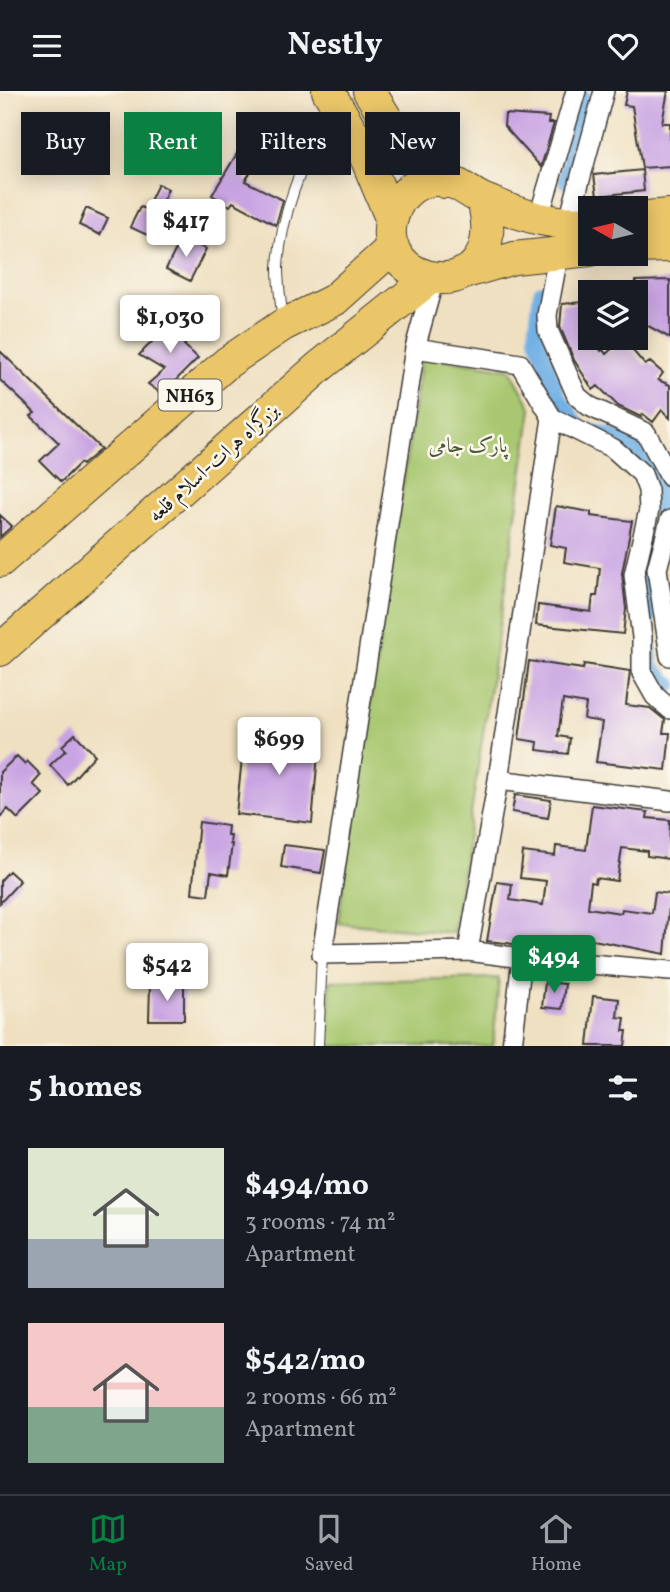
<!DOCTYPE html>
<meta charset="utf-8">
<style>
:root{--surface:#171b24;--page:#20242c;--text:#f1f3f6;--muted:#9ea1a6;--line:#363941;--accent:#0b8043}
body{margin:0;font-family:Vollkorn,Amiri,serif;background:var(--page);color:var(--text);height:100vh;display:flex;flex-direction:column;font-size:26px;white-space:nowrap}
*{box-sizing:border-box;margin:0}
p{font-size:23px;color:var(--muted)}
.icon{flex:none;width:38px;height:38px;fill:none;stroke:currentColor;stroke-width:2;stroke-linecap:round;stroke-linejoin:round}
.map{position:relative;height:955px;overflow:hidden}
.sheet{display:flex;flex-direction:column;background:var(--surface);flex:1}
.sheet>*{flex:none}
.guide{position:absolute;left:21px;top:21px;width:628px;height:63px;display:flex;gap:14px}
.needle{width:46px;rotate:278deg}
.fabs{position:absolute;left:578px;top:105px;display:grid;gap:14px}
.fabs a{display:grid;place-items:center;width:70px;height:70px;border-radius:0px;background:var(--surface);box-shadow:0 4px 18px #0003;font-size:35px}
.price{position:absolute;translate:-50% -60px;padding:0 16px;border-radius:7px;background:#fff;color:#222;font-size:23px;line-height:46px;filter:drop-shadow(0 2px 4px #0008)}
.price::after{content:'';position:absolute;left:50%;top:42px;width:21px;height:16px;margin-left:-10px;background:inherit;clip-path:polygon(0 0,100% 0,50% 100%)}
.price.on{background:var(--accent);color:#fff}
ul{padding:0;list-style:none}
li{display:flex;align-items:center;gap:21px;height:175px;padding:0 28px}
li span{display:grid;place-items:center;flex:none;width:196px;height:140px;border-radius:0px;color:#555}
li>.icon{margin-inline-start:auto}
span .icon{width:84px;height:84px;fill:#fffc;stroke-width:1}
li b{font-size:30px}
h2{display:flex;justify-content:space-between;align-items:center;height:84px;padding:0 28px;font-size:30px}
.tag{padding:0 24px;border-radius:0px;background:var(--surface);box-shadow:0 4px 18px #0003;font-size:24px;line-height:63px}
.tag.on{background:var(--accent);color:#fff}
header{display:flex;justify-content:space-between;align-items:center;height:91px;padding:0 28px;background:var(--surface);font-size:32px;font-weight:700}
.menu{display:flex;justify-content:space-around;align-items:center;height:98px;border-top:2px solid var(--line);background:var(--surface);font-size:19px;color:var(--muted)}
.menu a{display:grid;justify-items:center;gap:4px}
.menu .on{color:var(--accent)}
.map>svg:first-child{display:block}
.green{fill:#a8c76f;stroke:#627246;stroke-width:2}
.lines{fill:none;stroke-linecap:round;stroke-linejoin:round}
.canal{stroke:#73b1e5;stroke-width:16}
.building{fill:#c9a4e3}
.service-casing{stroke:#3c3935;stroke-width:12}
.minor-casing{stroke:#3c3935;stroke-width:22}
.trunk-casing{stroke:#3c3935;stroke-width:34}
.service{stroke:#fff;stroke-width:10}
.minor{stroke:#fff;stroke-width:19}
.trunk{stroke:#ebc669;stroke-width:32}
.labels{text-anchor:middle;stroke-width:5;stroke-linejoin:round;paint-order:stroke}
.shield{fill:#fbf7ec;stroke:#5f5e5a;stroke-width:2}
.shield-label{font-size:19px;font-weight:bold;fill:#1c1c1c}
.park-label{font-size:21px;fill:#4d5839;stroke:#fbf7ec}
.street-label{font-size:21px;fill:#1c1c1c;stroke:#fbf7ec}
</style>
<header><svg class="icon" aria-label="menu" viewBox="0 0 24 24"><path d="M4 6h16M4 12h16M4 18h16"/></svg>Nestly<svg class="icon" aria-label="heart" viewBox="0 0 24 24"><path d="M12 20l-8-8c-3-5 5-10 8-4 3-6 11-1 8 4z"/></svg></header>
<div class="map">
<svg width="670" height="955" viewBox="0 0 670 955">
<rect width="100%" height="100%" fill="#fbf7ec"/>
<filter id="ink" filterUnits="userSpaceOnUse"><feTurbulence type="fractalNoise" baseFrequency=".0143" numOctaves="2"/><feDisplacementMap in="SourceGraphic" scale="14" xChannelSelector="R" yChannelSelector="G"/><feConvolveMatrix kernelMatrix="1 2 1 2 8 2 1 2 1" color-interpolation-filters="sRGB"/></filter>
<filter id="wash" filterUnits="userSpaceOnUse"><feTurbulence type="fractalNoise" baseFrequency=".00686" numOctaves="4" result="noise"/><feDisplacementMap in="SourceGraphic" scale="28" xChannelSelector="R" yChannelSelector="G"/><feGaussianBlur stdDeviation="1.57" result="paint"/><feColorMatrix in="noise" values="0 0 0 0 0 0 0 0 0 0 0 0 0 0 0 0 0 1.4 0 .05"/><feComposite in="paint" operator="in"/></filter>
<g filter="url(#wash)">
<rect width="100%" height="100%" fill="#efe0c1"/>
<path class="green" d="M422 265 510 278 532 318 453 842 338 832Z
M499 887 493 955H328L330 890Z"/>
<g class="lines">
<path class="canal" d="M566 90 582 6
M541 201 536 244 558 306 581 338 626 349 654 384 661 424 645 478 648 527
M649 557 650 576 670 594"/>
</g>
<g id="blocks">
<path class="building" d="M627 0H668L662 32H670V75L642 77 632 15 624 14Z
M505 23 549 26 548 32H554L541 76 504 35Z
M247 46 265 57 245 90 283 109 276 134 233 111 230 115 212 104Z
M642 79 644 100 597 105 594 84Z
M158 93 168 98 147 144 130 136 140 116 146 118Z
M86 117 108 127 100 144 79 134Z
M182 146 206 158 190 190 166 178Z
M670 189V247L639 230 635 224V190Z
M583 211 590 221V247H594L601 260 603 259 606 263 623 248 645 274 650 271 663 282 658 289 670 294V327L662 319 653 331 643 323 641 326 618 315 598 295 593 299 574 269 560 236 562 213Z
M177 225 192 245 184 254 198 267 162 303 148 293 164 279 139 264Z
M0 260 101 358 82 374 80 372 61 391 40 370 59 352 31 325 35 322 0 289Z
M556 415 591 421V425L632 430 622 482 626 518 623 543 536 534 538 514 591 521 593 505H597L600 477 564 471 566 457 550 454Z
M0 424 12 435 0 446Z
M529 570 583 578 584 573 630 580 626 614 650 617 665 629 663 642H670L666 679 596 671 602 631 584 628 586 613 563 609 558 645 570 647 568 663 537 659 538 651 519 648Z
M245 640 288 648 289 643 322 648 320 663H318L312 732 236 723Z
M75 643 95 664 68 694 50 674 66 659 62 655Z
M17 665 25 673 27 670 41 684 33 693 43 703 18 728 8 718 0 726V681Z
M515 704 551 709 548 727 512 721Z
M592 714 648 721 647 727 670 729 669 768 647 765V760L622 757 617 790 596 787 595 792 591 791 588 817 621 822 622 818 652 822 655 801 670 803 665 863 583 847 581 860 487 850 497 791 512 793 510 809 543 814 546 790 520 787 523 761 555 765 556 755 586 759Z
M199 731 228 735 227 744H231L230 753H232L228 784 211 781 208 804 192 802Z
M284 754 325 759 321 782 281 776Z
M9 780 20 790 0 812V790Z
M545 891 565 893 562 918 542 916Z
M150 894H184V929H149Z
M593 905 619 908 617 926 625 927 623 940H627L625 955H588Z"/>
</g>
</g>
<g filter="url(#ink)">
<use href="#blocks" fill-opacity="0" stroke="#3c3935" stroke-width="2"/>
<g class="lines">
<g class="service-casing">
<path id="service" d="M283 230C281 213 278 194 278 176 281 121 304 66 331 18
M318 955 322 863"/>
</g>
<g class="minor-casing">
<path id="minor" d="M538 129 576 0
M568 133 604 0
M559 160 547 224 548 239 577 305 589 315 646 342 670 386
M434 188 415 257 322 863 468 860 522 867 512 955
M415 257 520 273 552 327 498 689 468 860
M552 327 614 358 642 383 648 399 649 419 634 484 642 546V582L655 605 670 618
M670 429 657 478 670 565
M498 689 670 710
M522 867 670 880"/>
</g>
<g class="trunk-casing">
<path id="trunk" d="M328 0 362 57 391 127
M369 0 394 40 445 91
M483 109C514 225 363 197 394 121 399 106 412 93 428 90 456 84 465 102 487 110 521 124 552 135 590 131
M635 127 670 124
M635 156 670 155
M463 182 514 167 590 159
M0 470 228 271 283 234 334 209 393 156
M0 559 319 276 430 187"/>
</g>
<use href="#service" class="service"/>
<use href="#minor" class="minor"/>
<use href="#trunk" class="trunk"/>
</g>
</g>
<g class="labels">
<rect class="shield" x="158.5" y="288.5" width="63" height="31" rx="5"/>
<g class="shield-label">
<text x="190" y="311">NH63</text>
</g>
<g class="park-label">
<text x="468" y="361">پارک جامی</text>
</g>
<g class="street-label">
<text transform="translate(213 371) rotate(-42)" y="7">بزرگراه هرات-اسلام قلعه</text>
</g>
</g>
</svg>
<div class="fabs">
<a><svg class="needle" viewBox="-14 -14 28 28"><path d="M0-13l5 13h-10z" fill="#e53935"/><path d="M0 13l5-13h-10z" fill="#9ea1a6"/></svg></a>
<a><svg class="icon" aria-label="layers" viewBox="0 0 24 24"><path d="M12 4l9 5-9 5-9-5zM3 14l9 5 9-5"/></svg></a>
</div>
<b class="price" style="left:186px;top:168px">$417</b>
<b class="price" style="left:170px;top:264px">$1,030</b>
<b class="price" style="left:279px;top:686px">$699</b>
<b class="price on" style="left:554px;top:904px">$494</b>
<b class="price" style="left:167px;top:912px">$542</b>
<div class="guide">
<a class="tag">Buy</a>
<a class="tag on">Rent</a>
<a class="tag">Filters</a>
<a class="tag">New</a>
</div>
</div>
<section class="sheet">
<h2>5 homes<svg class="icon" aria-label="filters" viewBox="0 0 24 24"><path d="M4 7h16M4 17h16"/><circle cx="9" cy="7" r="2"/><circle cx="15" cy="17" r="2"/></svg></h2>
<ul>
<li><span style="background:linear-gradient(#dfe7d0 65%,#9aa5b1 0)"><svg class="icon" aria-label="home" viewBox="0 0 24 24"><path d="M3 11l9-7 9 7M6 9v11h12V9"/></svg></span><div><b>$494/mo</b><p>3 rooms · 74 m²</p><p>Apartment</p></div></li>
<li><span style="background:linear-gradient(#f6c9c9 60%,#7fa58c 0)"><svg class="icon" aria-label="home" viewBox="0 0 24 24"><path d="M3 11l9-7 9 7M6 9v11h12V9"/></svg></span><div><b>$542/mo</b><p>2 rooms · 66 m²</p><p>Apartment</p></div></li>
</ul>
</section>
<nav class="menu">
<a class="on"><svg class="icon" aria-label="map" viewBox="0 0 24 24"><path d="M3 6l6-2 6 2 6-2v14l-6 2-6-2-6 2zM9 4v14M15 6v14"/></svg>Map</a>
<a><svg class="icon" aria-label="saved" viewBox="0 0 24 24"><path d="M7 4h10v16l-5-4-5 4z"/></svg>Saved</a>
<a><svg class="icon" aria-label="home" viewBox="0 0 24 24"><path d="M3 11l9-7 9 7M6 9v11h12V9"/></svg>Home</a>
</nav>
